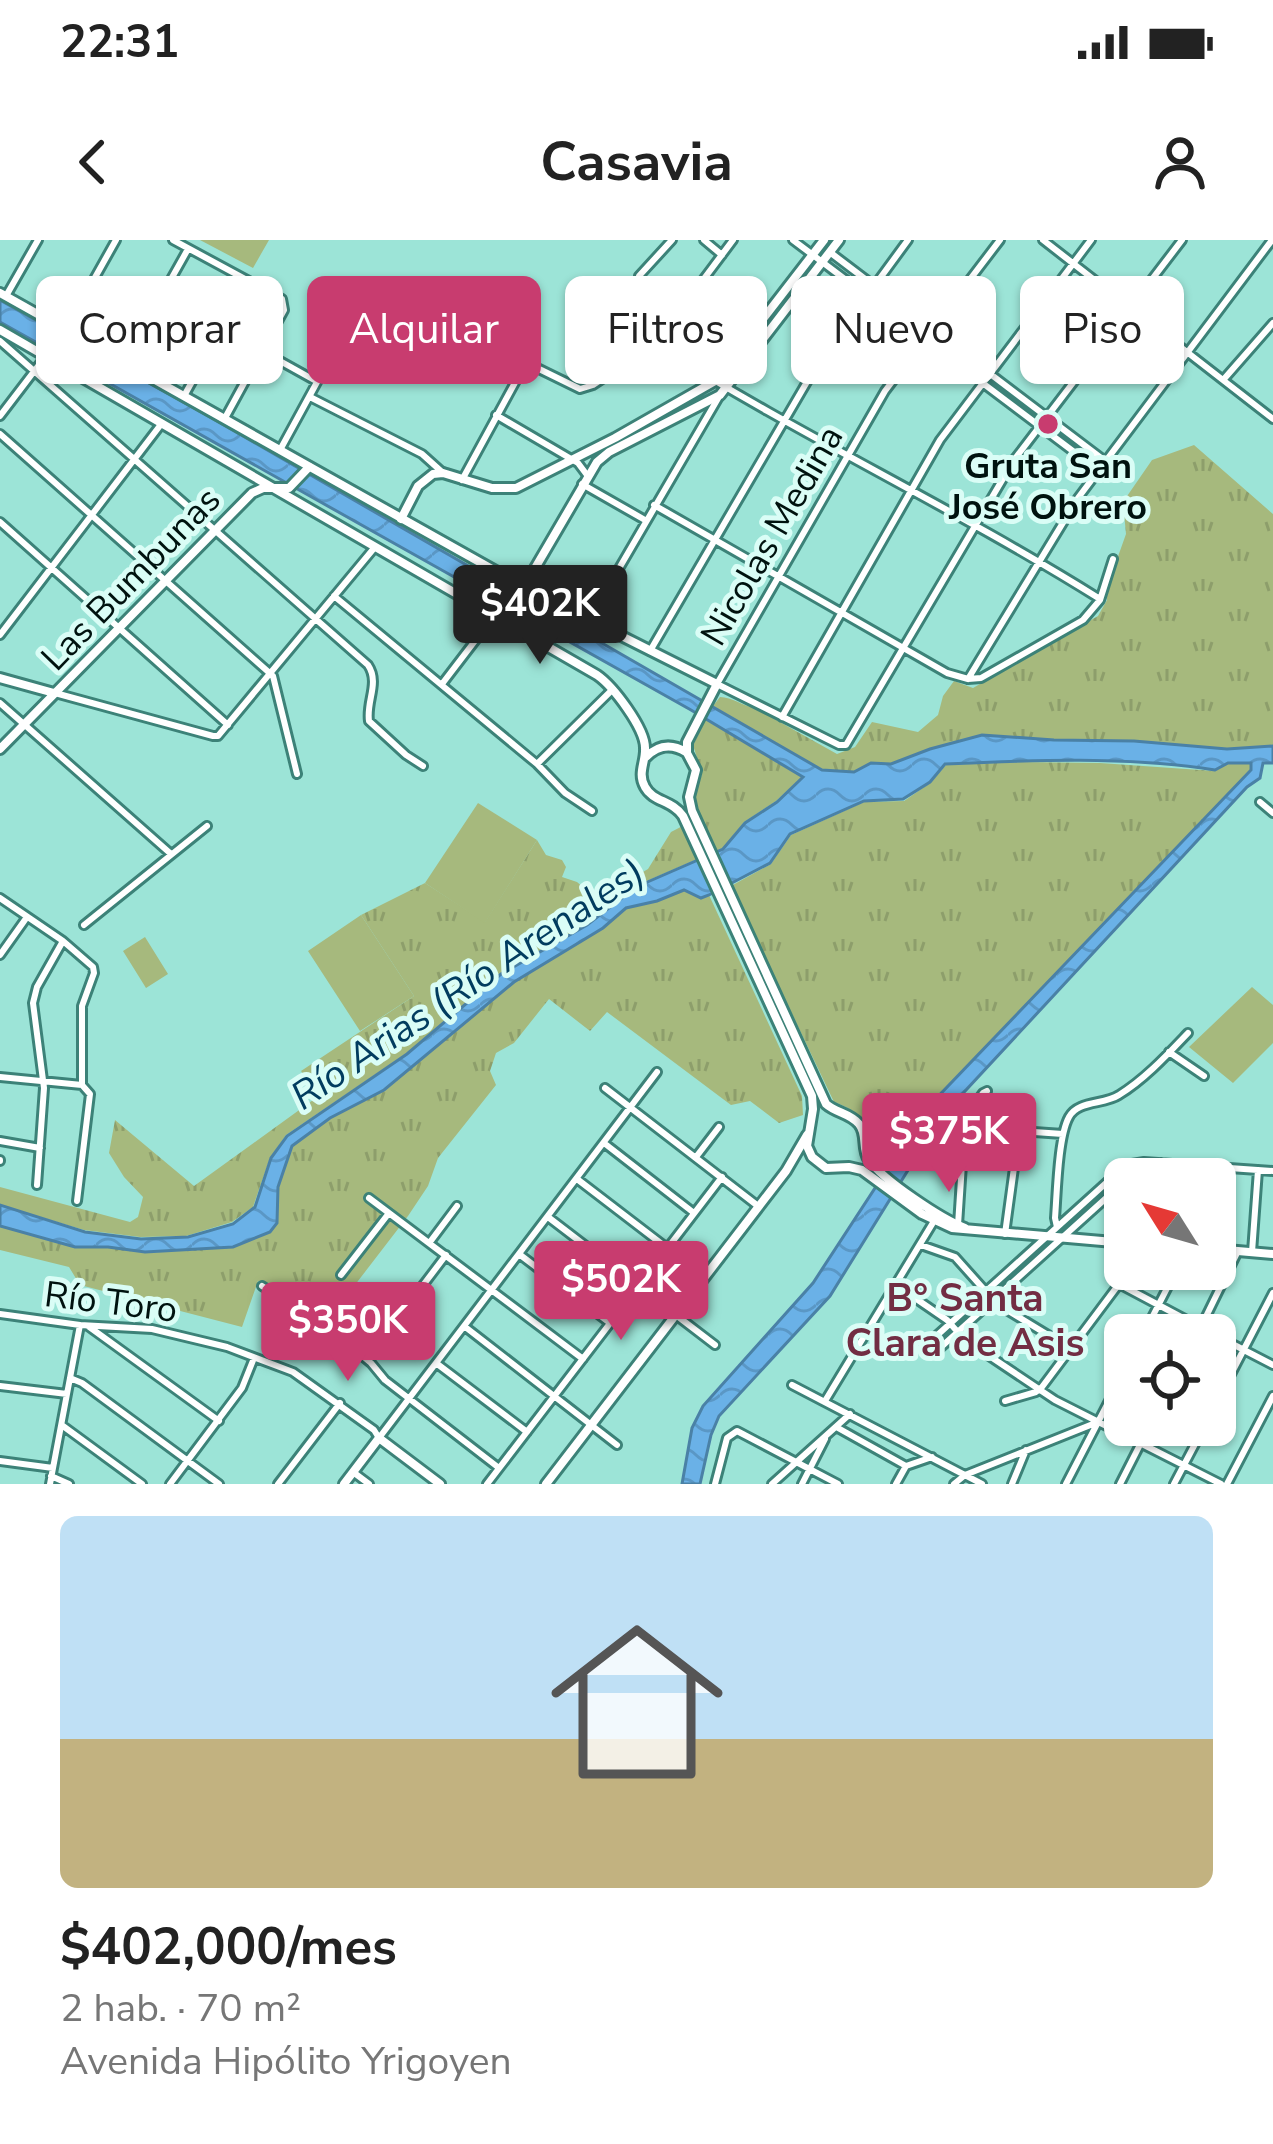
<!DOCTYPE html>
<html lang="es">
<meta charset="utf-8">
<style>
:root{--surface:#fff;--page:#f2f2f2;--text:#222;--muted:#767676;--accent:#c83c6f}
body{margin:0;font-family:"Nunito Sans",sans-serif;background:var(--page);color:var(--text);height:100vh;display:flex;flex-direction:column;font-size:45px;white-space:nowrap}
*{box-sizing:border-box;margin:0}
p{font-size:39px;color:var(--muted)}
.icon{flex:none;width:66px;height:66px;fill:none;stroke:currentColor;stroke-width:2;stroke-linecap:round;stroke-linejoin:round}
.map{position:relative;height:1244px;overflow:hidden}
.details{display:flex;flex-direction:column;background:var(--surface);flex:1}
.details>*{flex:none}
.hud{position:absolute;left:36px;top:36px;width:1203px;height:108px;display:flex;gap:24px}
.needle{width:78px;rotate:307deg}
.tools{position:absolute;left:1104px;top:918px;display:grid;gap:24px}
.tools a{display:grid;place-items:center;width:132px;height:132px;border-radius:18px;background:var(--surface);box-shadow:0 3px 9px #0004;font-size:60px}
.price{position:absolute;translate:-50% -102px;padding:0 27px;border-radius:12px;background:var(--accent);color:#fff;font-size:39px;line-height:78px;filter:drop-shadow(0 3px 6px #0008)}
.price::after{content:'';position:absolute;left:50%;top:72px;width:36px;height:27px;margin-left:-18px;background:inherit;clip-path:polygon(0 0,100% 0,50% 100%)}
.price.current{background:#222;color:#fff}
ul{padding:0;list-style:none}
li{display:grid;align-content:center;gap:24px;height:636px;padding:0 60px}
li span{display:grid;place-items:center;height:372px;border-radius:18px;color:#555}
li>.icon{margin-inline-start:auto}
span .icon{width:216px;height:216px;fill:#fffc;stroke-width:1}
li b{font-size:51px}
.chip{padding:0 42px;border-radius:18px;background:var(--surface);box-shadow:0 3px 9px #0004;font-size:42px;line-height:108px}
.chip.current{background:var(--accent);color:#fff}
.status{display:flex;justify-content:space-between;align-items:center;height:84px;padding:0 60px;background:var(--surface);direction:ltr}
.status svg{height:33px;fill:currentColor}
header{display:flex;justify-content:space-between;align-items:center;height:156px;padding:0 60px;background:var(--surface);font-size:54px;font-weight:700}
.map>svg:first-child{display:block}
.grass{fill:url(#grass-tufts)}
.garden{fill:#a6b97d}
.water{fill:url(#water-waves);stroke:#4a81a6;stroke-width:3}
.lines{fill:none;stroke-linecap:round;stroke-linejoin:round}
.minor-casing{stroke:#3c8278;stroke-width:12}
.tertiary-casing{stroke:#3c8278;stroke-width:14}
.secondary-casing{stroke:#3c8278;stroke-width:14}
.minor{stroke:#fff;stroke-width:6}
.tertiary{stroke:#fff;stroke-width:8}
.secondary{stroke:#fff;stroke-width:8}
.poi-dot{fill:#c83c6f;stroke:#dafdf6;stroke-width:4.5}
.labels{text-anchor:middle;stroke-width:10;stroke-linejoin:round;paint-order:stroke}
.poi-label{font-size:36px;font-weight:bold;fill:#00120f;stroke:#dafdf6}
.street-label{font-size:36px;fill:#00120f;stroke:#dafdf6}
.water-label{font-size:39px;font-style:italic;fill:#013c5f;stroke:#dafdf6}
.neighbourhood-label{font-size:39px;font-weight:bold;fill:#722d43;stroke:#dafdf6}
</style>
<div class="status"><b>22:31</b><svg viewBox="0 0 49 12"><path d="M0 12V9h3v3zM5 12V6h3v6zM10 12V3h3v9zM15 12V0h3v12zM26 1h20v11H26zM47 4h2v5h-2z"/></svg></div>
<header><svg class="icon" aria-label="back" viewBox="0 0 24 24"><path d="M15 5l-7 7 7 7"/></svg>Casavia<svg class="icon" aria-label="person" viewBox="0 0 24 24"><circle cx="12" cy="8" r="4"/><path d="M4 21q1-7 8-7t8 7"/></svg></header>
<div class="map">
<svg width="1273" height="1244" viewBox="0 0 1273 1244">
<defs>
<pattern id="grass-tufts" width="24" height="20" patternUnits="userSpaceOnUse" patternTransform="scale(3)"><rect width="24" height="20" fill="#a6b97d"/><path d="M3 7l-1-3M5 7V3M7 7l1-3M15 17l-1-3M17 17v-4M19 17l1-3" fill="none" stroke="#8d9e6b"/></pattern>
<pattern id="water-waves" width="16" height="10" patternUnits="userSpaceOnUse" patternTransform="scale(3)"><rect width="16" height="10" fill="#6ab1e7"/><path d="M0 5q4-4 8 0t8 0" fill="none" stroke="#5a97c5"/></pattern>
</defs>
<rect width="100%" height="100%" fill="#9ce4d7"/>
<path class="grass" d="M1194 205 1273 274V506L1227 509 1134 501 1054 500 982 495 930 509 891 523H871L854 532 822 530 713 466 720 457C732 457 743 466 755 468L837 514 855 507 872 482 918 492 938 475 943 456 954 441 973 448 1098 376 1107 360 1105 353 1126 294 1123 262 1152 220Z
M706 479 803 536 776 561 744 582 723 608 635 646 586 684 500 734 407 813 286 895 270 918 253 967 232 982 186 996 140 997 84 990 0 965V947L130 982 138 977 143 957 124 937 109 913 115 880 194 946 313 860 314 850 301 831 414 756 361 675 425 643 485 682 537 600 546 615 562 620 566 627 562 637 577 642 590 653 612 650 648 629 671 592 700 577 694 557 702 534 693 505Z
M1021 522 1100 523 1215 531 1228 523H1251V530L926 868 886 929C854 907 888 881 834 862L731 646 771 624 791 595 864 562 904 561 930 543 946 525Z
M684 650 701 658 709 655 802 856 803 875 779 883 750 861 731 865 607 772 590 791 549 759 514 803 496 813 490 831 496 845 438 918 428 946 408 976 348 1054 327 1068 258 1041 242 1087 80 1045 69 1027 0 1010V986L75 1007H108L145 1013 233 1007 270 992 277 983 278 947 292 906 330 878 384 850 514 742 603 688 626 668 657 661Z"/>
<path class="garden" d="M200 0H269L253 28Z
M478 563 537 600 485 683 425 643Z
M361 675 414 756 360 791 308 711Z
M145 697 168 734 146 748 123 711Z
M1252 747 1273 765V803L1233 843 1189 807Z"/>
<path class="water" d="M0 60 210 177 822 530 854 532 871 523 891 524 930 509 982 495 1054 500 1134 501 1227 509 1273 506V523H1263L1260 538 1247 547 941 877 830 1056 719 1176 711 1195 700 1244H682L692 1188 703 1166 813 1043 928 867 1251 530V523H1228L1215 530C1126 516 1034 520 945 524L930 542 903 559 864 561 790 594 770 623 709 655 701 658 684 650 657 661 626 668 603 688 514 742 384 850 330 878 292 906 278 947 277 983 270 992 233 1007 145 1012 108 1007H75L0 986V965L85 992 141 999 188 997 233 984 255 967 271 918 287 896 407 814 501 734 587 685 636 647 723 609 745 583 777 562 803 537 691 470 0 82Z"/>
<g class="lines">
<g class="minor-casing">
<path id="minor" d="M173 0 282 59 284 70 225 178
M672 0 639 36 640 40 681 69
M704 0 722 15
M793 0 1098 230
M1000 0 885 151 717 444 839 505H846L1014 220 1182 0
M1043 0 1273 179
M831 13 1105 221
M6 56 38 0
M65 91 116 0
M0 101 368 425C380 443 366 461 369 481L406 515 423 526
M655 104C800 196 955 268 1100 359
M262 111 316 141
M124 123 188 9
M1224 139 1273 83
M184 156 248 41
M310 157 422 214 442 232
M496 175 578 223 587 235
M0 176 45 117
M0 194 273 436 297 534
M280 210 346 89
M462 240 524 126H533L580 149 593 145 655 104 733 0
M582 244 645 280
M654 265 947 433 968 439 981 438 1083 380 1100 360 1113 319
M0 282 228 485
M334 356 537 524 565 553 592 571
M589 380 720 155
M0 395 162 183
M650 411 818 123 908 0
M968 439 1078 258 1272 0
M442 444 494 376
M55 453 213 496H218L375 307
M0 463 171 614
M782 477 940 200 1091 0
M537 524 613 449
M1260 562 1273 573
M0 658 63 701 93 727 94 733 82 766V845L90 854 77 961
M84 685 207 586
M0 715 27 677
M1169 812 1204 836
M0 837 82 845
M605 848 758 966
M965 887 1063 894
M0 901 40 908
M604 903 694 973
M696 917 719 887
M0 920V921
M577 939 667 1008
M1160 939 1161 923
M1125 941 940 1108 933 1099 1126 925 1144 922 1273 931
M37 945 44 848 33 763 37 747 63 701
M369 958 583 1119
M548 977 715 1105
M958 985 965 878 983 853 987 851
M1057 987 1055 978C1057 953 1058 897 1069 877 1078 860 1104 865 1119 855 1145 839 1167 815 1188 793
M1005 994 1019 891
M430 1002 457 966
M921 1005 955 1017 997 1064 1071 1109
M1252 1012 1258 930
M519 1014 610 1083
M341 1035 389 973
M1119 1044 1215 1095
M896 1045 947 1080 964 1099 1055 1160 1221 1244
M262 1046 276 1055 317 1070 337 1095 371 1123 385 1140 499 1228
M0 1074 80 1085 152 1089 227 1107 293 1132 374 1190 379 1198 657 832
M88 1086 219 1181
M464 1086 617 1205
M1143 1095 1177 1029
M1197 1095 1238 1011
M1215 1095 1273 1125
M367 1119 446 1015
M436 1123 527 1192
M70 1138 82 1143 219 1244
M792 1145 982 1244
M0 1146 67 1154
M825 1161 934 981
M1005 1161 1036 1152 1042 1147 1119 1044 1125 1021
M1215 1165 1273 1053
M63 1186 142 1244
M838 1188 906 1226
M0 1221 53 1228
M353 1232 369 1244
M51 1236 69 1244
M50 1244 80 1085
M170 1244 242 1148 254 1118
M278 1244 340 1163
M487 1244 722 937
M715 1244 727 1198 737 1191 838 1244
M772 1244 850 1174
M802 1244 825 1199
M896 1244 906 1226 932 1217
M954 1244 965 1235 1098 1182
M1012 1244 1026 1210
M1066 1244 1125 1130
M1120 1244 1150 1185
M1174 1244 1205 1185
M1227 1244 1273 1156"/>
</g>
<g class="tertiary-casing">
<path id="tertiary" d="M401 279 418 246 433 234 443 233 492 248H516L615 198 715 141 824 0
M524 347 597 222 609 212 720 155 839 0
M0 438 54 453
M0 509 252 253 263 248H289L309 227
M344 1244 379 1198 440 1244
M546 1244 786 931 807 895"/>
</g>
<g class="secondary-casing">
<path id="secondary" d="M0 53 524 347 717 444 687 502V513L696 530 689 557 692 571 826 864C836 873 850 873 859 884 868 895 861 908 869 920 883 940 941 979 965 988
M0 90 597 435C613 446 645 488 645 508 646 522 637 533 645 547 653 562 672 560 683 576L812 856 813 869 807 906 812 917 826 928 849 927 862 930 922 974 952 988 1125 1003
M646 517C658 505 671 503 686 512
M1215 1009 1273 1014"/>
</g>
<use href="#minor" class="minor"/>
<use href="#tertiary" class="tertiary"/>
<use href="#secondary" class="secondary"/>
</g>
<circle class="poi-dot" cx="1048" cy="184" r="12"/>
<g class="labels">
<g class="poi-label">
<text x="1048" y="238">Gruta San<tspan x="1048" dy="41">José Obrero</tspan></text>
</g>
<g class="street-label">
<text transform="translate(771 295) rotate(-60)" y="13">Nicolas Medina</text>
<text transform="translate(130 338) rotate(-46)" y="13">Las Bumbunas</text>
<text transform="translate(111 1061) rotate(7)" y="13">Río Toro</text>
</g>
<g class="water-label">
<text transform="translate(467 743) rotate(-34)" y="14">Río Arias (Río Arenales)</text>
</g>
<g class="neighbourhood-label">
<text x="965" y="1071">B° Santa<tspan x="965" dy="45">Clara de Asis</tspan></text>
</g>
</g>
</svg>
<div class="tools">
<a><svg class="needle" viewBox="-14 -14 28 28"><path d="M0-13l5 13h-10z" fill="#e53935"/><path d="M0 13l5-13h-10z" fill="#767676"/></svg></a>
<a><svg class="icon" aria-label="locate" viewBox="0 0 24 24"><circle cx="12" cy="12" r="6"/><path d="M12 2v4M12 18v4M2 12h4M18 12h4"/></svg></a>
</div>
<b class="price current" style="left:540px;top:427px">$402K</b>
<b class="price" style="left:949px;top:955px">$375K</b>
<b class="price" style="left:621px;top:1103px">$502K</b>
<b class="price" style="left:348px;top:1144px">$350K</b>
<div class="hud">
<a class="chip">Comprar</a>
<a class="chip current">Alquilar</a>
<a class="chip">Filtros</a>
<a class="chip">Nuevo</a>
<a class="chip">Piso</a>
</div>
</div>
<section class="details">
<ul>
<li><span style="background:linear-gradient(#bfe0f5 60%,#c2b280 0)"><svg class="icon" aria-label="home" viewBox="0 0 24 24"><path d="M3 11l9-7 9 7M6 9v11h12V9"/></svg></span><div><b>$402,000/mes</b><p>2 hab. · 70 m²</p><p>Avenida Hipólito Yrigoyen</p></div></li>
</ul>
</section>
